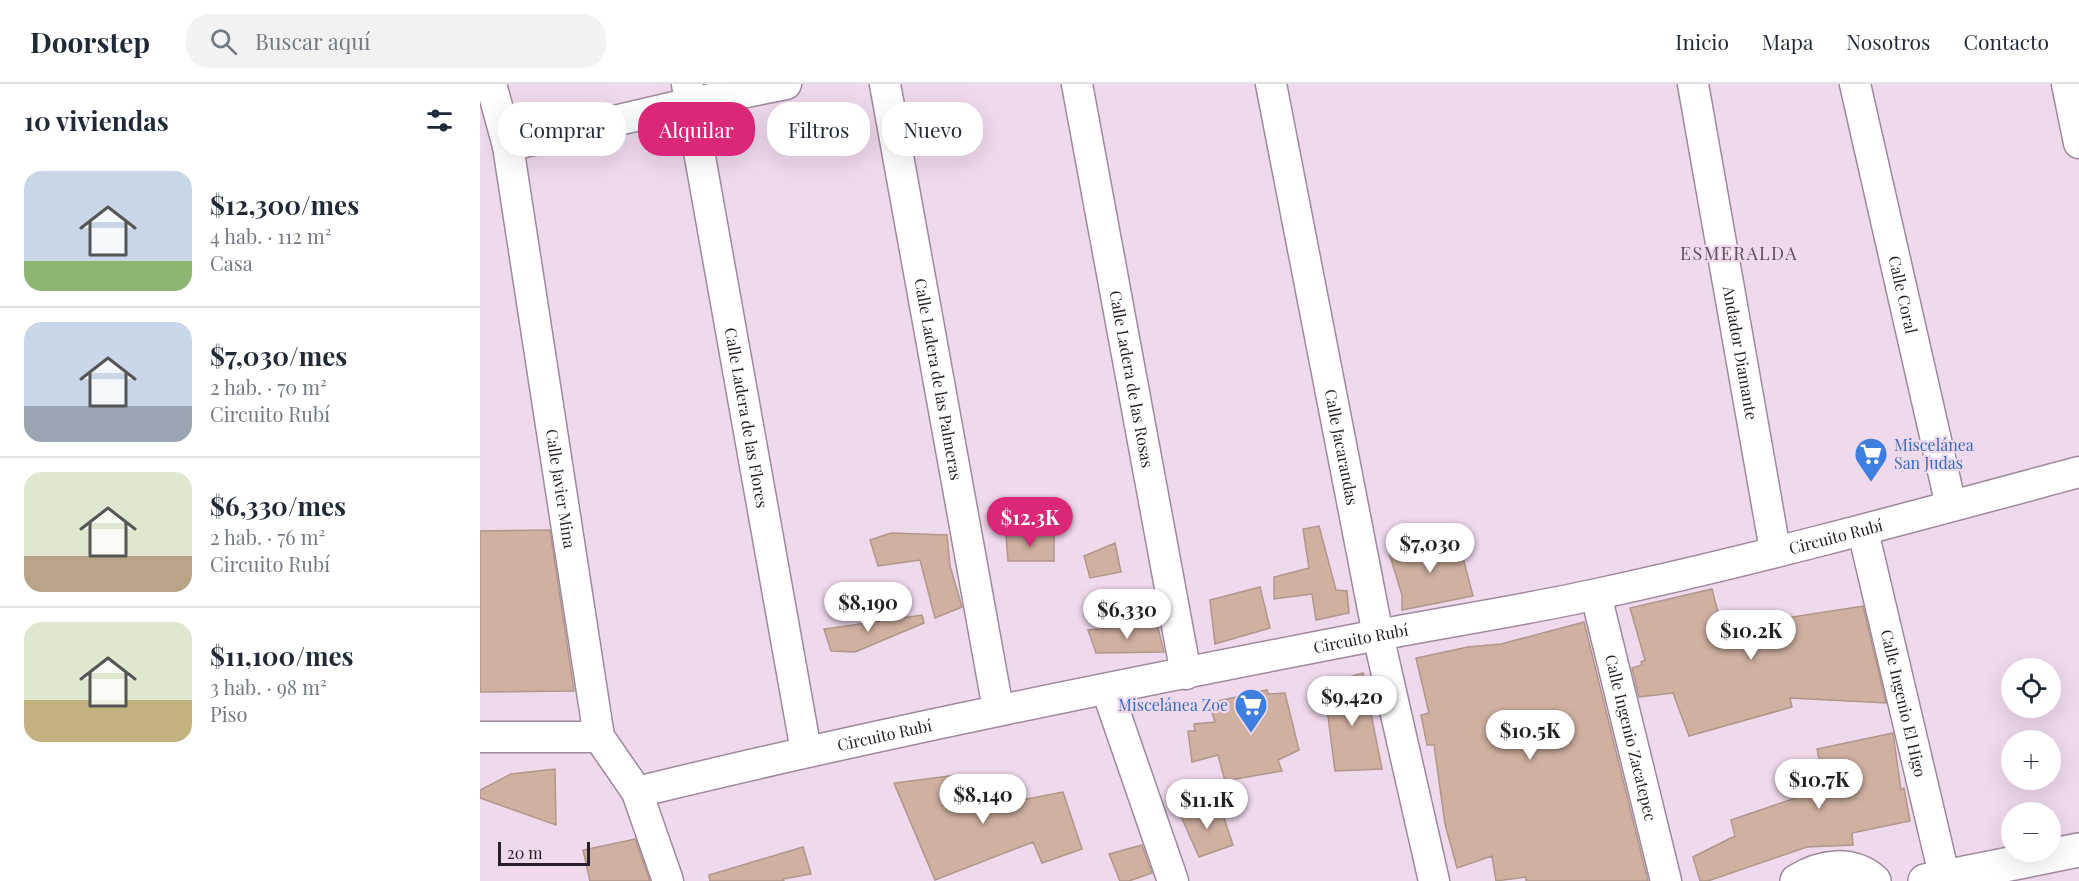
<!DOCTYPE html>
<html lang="es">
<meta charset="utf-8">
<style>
:root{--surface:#fff;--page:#f2f2f3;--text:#1f2937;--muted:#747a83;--line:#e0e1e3;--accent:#db2777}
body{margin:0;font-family:"Playfair Display",serif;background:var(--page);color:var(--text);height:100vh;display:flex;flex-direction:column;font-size:22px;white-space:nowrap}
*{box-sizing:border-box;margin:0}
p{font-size:20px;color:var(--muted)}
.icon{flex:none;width:33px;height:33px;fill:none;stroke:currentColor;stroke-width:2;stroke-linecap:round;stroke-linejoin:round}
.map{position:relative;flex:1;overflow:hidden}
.panel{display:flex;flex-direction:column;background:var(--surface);width:480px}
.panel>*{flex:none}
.guide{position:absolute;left:18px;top:18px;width:570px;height:54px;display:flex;gap:12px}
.buttons{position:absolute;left:1521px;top:574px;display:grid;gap:12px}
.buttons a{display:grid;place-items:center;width:60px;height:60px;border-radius:50%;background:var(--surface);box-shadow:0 6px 24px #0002;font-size:30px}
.scale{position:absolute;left:18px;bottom:15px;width:92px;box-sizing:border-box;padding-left:6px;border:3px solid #282028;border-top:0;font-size:16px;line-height:21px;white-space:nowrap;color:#282028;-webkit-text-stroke:4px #efd9ed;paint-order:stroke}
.price{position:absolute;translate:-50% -51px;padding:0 14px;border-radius:21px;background:#fff;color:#222;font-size:20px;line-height:39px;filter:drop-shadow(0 2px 3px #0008)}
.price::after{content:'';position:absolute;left:50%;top:36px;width:18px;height:14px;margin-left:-9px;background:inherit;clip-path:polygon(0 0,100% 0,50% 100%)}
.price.selected{background:var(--accent);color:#fff}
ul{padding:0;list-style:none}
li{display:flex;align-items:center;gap:18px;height:150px;padding:0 24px}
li+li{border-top:2px solid var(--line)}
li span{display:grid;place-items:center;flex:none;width:168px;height:120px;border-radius:18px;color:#555}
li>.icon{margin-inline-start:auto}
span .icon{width:72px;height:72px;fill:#fffc;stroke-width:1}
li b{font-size:26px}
h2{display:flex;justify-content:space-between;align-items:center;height:72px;padding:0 24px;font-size:26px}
.chip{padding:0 21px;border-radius:24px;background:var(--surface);box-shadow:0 6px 24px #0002;font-size:21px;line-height:54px}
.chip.selected{background:var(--accent);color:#fff}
header{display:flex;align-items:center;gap:36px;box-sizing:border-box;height:84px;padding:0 30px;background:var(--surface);border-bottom:2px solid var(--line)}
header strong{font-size:28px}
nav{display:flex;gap:33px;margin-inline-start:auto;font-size:21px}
.search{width:420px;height:54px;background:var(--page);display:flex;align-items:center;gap:15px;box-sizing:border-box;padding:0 21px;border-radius:24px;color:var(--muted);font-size:22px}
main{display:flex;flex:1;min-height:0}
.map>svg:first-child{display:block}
.building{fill:#d0b0a1;stroke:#b0978a;stroke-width:1.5}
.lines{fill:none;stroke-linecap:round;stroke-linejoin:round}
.street-casing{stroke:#9e8a9c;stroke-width:33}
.secondary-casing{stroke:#9e8a9c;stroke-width:36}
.street{stroke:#fff;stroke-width:30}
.secondary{stroke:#fff;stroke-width:33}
.labels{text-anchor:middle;stroke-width:4.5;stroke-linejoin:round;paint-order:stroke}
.street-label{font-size:16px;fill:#282028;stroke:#efd9ed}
.shop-label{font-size:16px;fill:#366cbe;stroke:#efd9ed;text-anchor:start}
.neighbourhood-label{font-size:18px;letter-spacing:1.5px;fill:#604e5e;stroke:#efd9ed}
</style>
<header>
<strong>Doorstep</strong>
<div class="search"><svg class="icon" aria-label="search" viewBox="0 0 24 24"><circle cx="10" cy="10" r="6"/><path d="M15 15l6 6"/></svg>Buscar aquí</div>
<nav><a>Inicio</a><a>Mapa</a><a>Nosotros</a><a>Contacto</a></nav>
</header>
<main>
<section class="panel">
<h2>10 viviendas<svg class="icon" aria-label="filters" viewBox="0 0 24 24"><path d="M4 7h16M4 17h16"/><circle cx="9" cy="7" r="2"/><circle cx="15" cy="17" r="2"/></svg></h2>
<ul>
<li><span style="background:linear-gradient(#c9d6e8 75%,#8fb573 0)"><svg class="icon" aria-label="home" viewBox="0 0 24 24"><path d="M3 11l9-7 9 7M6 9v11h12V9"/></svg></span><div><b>$12,300/mes</b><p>4 hab. · 112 m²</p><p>Casa</p></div></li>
<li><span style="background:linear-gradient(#c9d6e8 70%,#9aa5b1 0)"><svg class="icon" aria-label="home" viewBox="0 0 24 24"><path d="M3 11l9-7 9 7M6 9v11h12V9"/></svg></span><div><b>$7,030/mes</b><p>2 hab. · 70 m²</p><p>Circuito Rubí</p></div></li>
<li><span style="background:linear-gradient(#dfe7d0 70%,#b9a48a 0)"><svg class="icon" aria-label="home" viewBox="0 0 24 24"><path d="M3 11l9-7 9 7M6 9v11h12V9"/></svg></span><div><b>$6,330/mes</b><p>2 hab. · 76 m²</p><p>Circuito Rubí</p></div></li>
<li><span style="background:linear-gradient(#dfe7d0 65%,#c2b280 0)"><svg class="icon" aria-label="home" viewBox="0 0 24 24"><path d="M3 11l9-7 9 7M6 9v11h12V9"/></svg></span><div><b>$11,100/mes</b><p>3 hab. · 98 m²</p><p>Piso</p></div></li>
</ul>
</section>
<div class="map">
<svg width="1599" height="797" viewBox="0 0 1599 797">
<rect width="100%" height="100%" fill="#efd9ed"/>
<path class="building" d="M839 442 856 506 867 507 869 529 836 536 832 510 794 515V493L829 484 823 445Z
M70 446 94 607 0 608V447Z
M411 449 467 451 470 482 482 523 455 534 440 476 398 482 390 456Z
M526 451H574V477H528Z
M635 459 641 488 610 494 604 472Z
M907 462H980L993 512 922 526V511Z
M780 503 790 544 735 560 730 516Z
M1232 505 1242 544 1383 522 1406 619 1310 614 1312 623 1209 652 1193 609 1159 613 1152 584 1162 581 1161 578 1165 576 1150 524Z
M442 531 444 539 375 568 351 567 344 545Z
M1104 538 1168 797H1046V793L1016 797 1012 772 977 784 965 740 954 661H947L941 631 949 629 936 574 988 563 1021 560Z
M677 540 684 568 616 569 608 546Z
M883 589 902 685 855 687 845 609H861L859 596Z
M787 606 788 610 805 609 819 666 798 676 802 687 745 697 738 671 712 678 708 647H715L714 640 735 638 729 619Z
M1413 649 1421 706 1424 704 1430 737 1372 749 1373 761 1327 763 1228 797H1220L1213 773 1255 752 1251 736 1345 704 1337 665Z
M75 685 76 741 0 714V706L31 690Z
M477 691 488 726 583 708 602 765 562 779 553 758 455 796 414 699Z
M740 722 753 761 719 773 700 730Z
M155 755 170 797H110L103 766Z
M662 761 672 789 649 797H640L629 770Z
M323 763 331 790 303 795 304 797H230L229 791Z"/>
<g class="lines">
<g class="street-casing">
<g id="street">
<path id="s1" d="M11 0 28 62 119 653 157 708 188 797"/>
<path id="s2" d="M207 0 326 667"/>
<path id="s3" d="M405 0 518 625"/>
<path id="s4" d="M597 0 706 590"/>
<path id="s5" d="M791 0 898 551 954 797"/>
<path id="s6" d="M1213 0 1295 466"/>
<path id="s7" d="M1375 0 1471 422"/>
<path d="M1587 0 1599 59"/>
<path d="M28 62 211 19 306 0"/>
<path id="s8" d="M1383 447 1464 791"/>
<path id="s9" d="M1116 511 1186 797"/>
<path d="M627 606 693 797"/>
<path d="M0 653H119"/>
<path id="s10" d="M157 708C403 648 650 599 898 551 971 537 1045 526 1117 510 1279 475 1439 431 1599 388"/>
</g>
</g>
<g class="secondary-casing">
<path id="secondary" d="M1317 797C1341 782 1371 777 1394 797
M1445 797 1599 766"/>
</g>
<use href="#street" class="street"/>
<use href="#secondary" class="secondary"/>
</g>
<defs>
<g id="supermarket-pin" transform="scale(1.725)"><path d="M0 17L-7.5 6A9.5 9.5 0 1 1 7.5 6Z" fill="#3f7fe0" stroke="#efd9ed"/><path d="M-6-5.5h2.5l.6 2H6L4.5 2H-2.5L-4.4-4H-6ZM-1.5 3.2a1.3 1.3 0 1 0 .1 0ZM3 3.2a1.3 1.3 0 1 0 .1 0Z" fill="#fff"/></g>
</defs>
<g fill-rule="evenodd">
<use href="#supermarket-pin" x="1391" y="370"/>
<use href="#supermarket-pin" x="771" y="621"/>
</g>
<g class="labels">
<g class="street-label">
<text dy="6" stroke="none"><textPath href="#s7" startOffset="216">Calle Coral</textPath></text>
<text dy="6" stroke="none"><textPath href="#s6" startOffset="273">Andador Diamante</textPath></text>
<text dy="6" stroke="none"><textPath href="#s3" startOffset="300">Calle Ladera de las Palmeras</textPath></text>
<text dy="6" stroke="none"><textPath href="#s4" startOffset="300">Calle Ladera de las Rosas</textPath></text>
<text dy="6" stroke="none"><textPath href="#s2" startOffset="339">Calle Ladera de las Flores</textPath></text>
<text dy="6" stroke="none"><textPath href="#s5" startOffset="370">Calle Jacarandas</textPath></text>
<text dy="6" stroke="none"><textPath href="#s1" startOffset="411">Calle Javier Mina</textPath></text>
<text dy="6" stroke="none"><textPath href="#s10" startOffset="1226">Circuito Rubí</textPath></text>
<text dy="6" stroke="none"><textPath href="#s10" startOffset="740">Circuito Rubí</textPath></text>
<text dy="6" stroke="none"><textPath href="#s8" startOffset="177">Calle Ingenio El Higo</textPath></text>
<text dy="6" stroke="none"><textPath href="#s10" startOffset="254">Circuito Rubí</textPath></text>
<text dy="6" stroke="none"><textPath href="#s9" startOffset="147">Calle Ingenio Zacatepec</textPath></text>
</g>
<g class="shop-label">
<text x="1414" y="367">Miscelánea<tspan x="1414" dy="18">San Judas</tspan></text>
<text x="748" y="627" text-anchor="end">Miscelánea Zoe</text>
</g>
<g class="neighbourhood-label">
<text x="1259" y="176">ESMERALDA</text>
</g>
</g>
</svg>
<div class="buttons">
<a><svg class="icon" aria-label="locate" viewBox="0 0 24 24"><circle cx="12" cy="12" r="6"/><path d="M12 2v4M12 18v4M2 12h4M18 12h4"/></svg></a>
<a>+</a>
<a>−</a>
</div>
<div class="scale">20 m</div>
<b class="price selected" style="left:550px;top:464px">$12.3K</b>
<b class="price" style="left:950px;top:490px">$7,030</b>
<b class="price" style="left:388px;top:549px">$8,190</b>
<b class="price" style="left:647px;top:556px">$6,330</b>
<b class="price" style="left:1271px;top:577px">$10.2K</b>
<b class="price" style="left:872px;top:643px">$9,420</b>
<b class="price" style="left:1050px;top:677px">$10.5K</b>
<b class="price" style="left:1339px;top:726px">$10.7K</b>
<b class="price" style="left:503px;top:741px">$8,140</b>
<b class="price" style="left:727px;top:746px">$11.1K</b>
<div class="guide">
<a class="chip">Comprar</a>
<a class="chip selected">Alquilar</a>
<a class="chip">Filtros</a>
<a class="chip">Nuevo</a>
</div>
</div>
</main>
